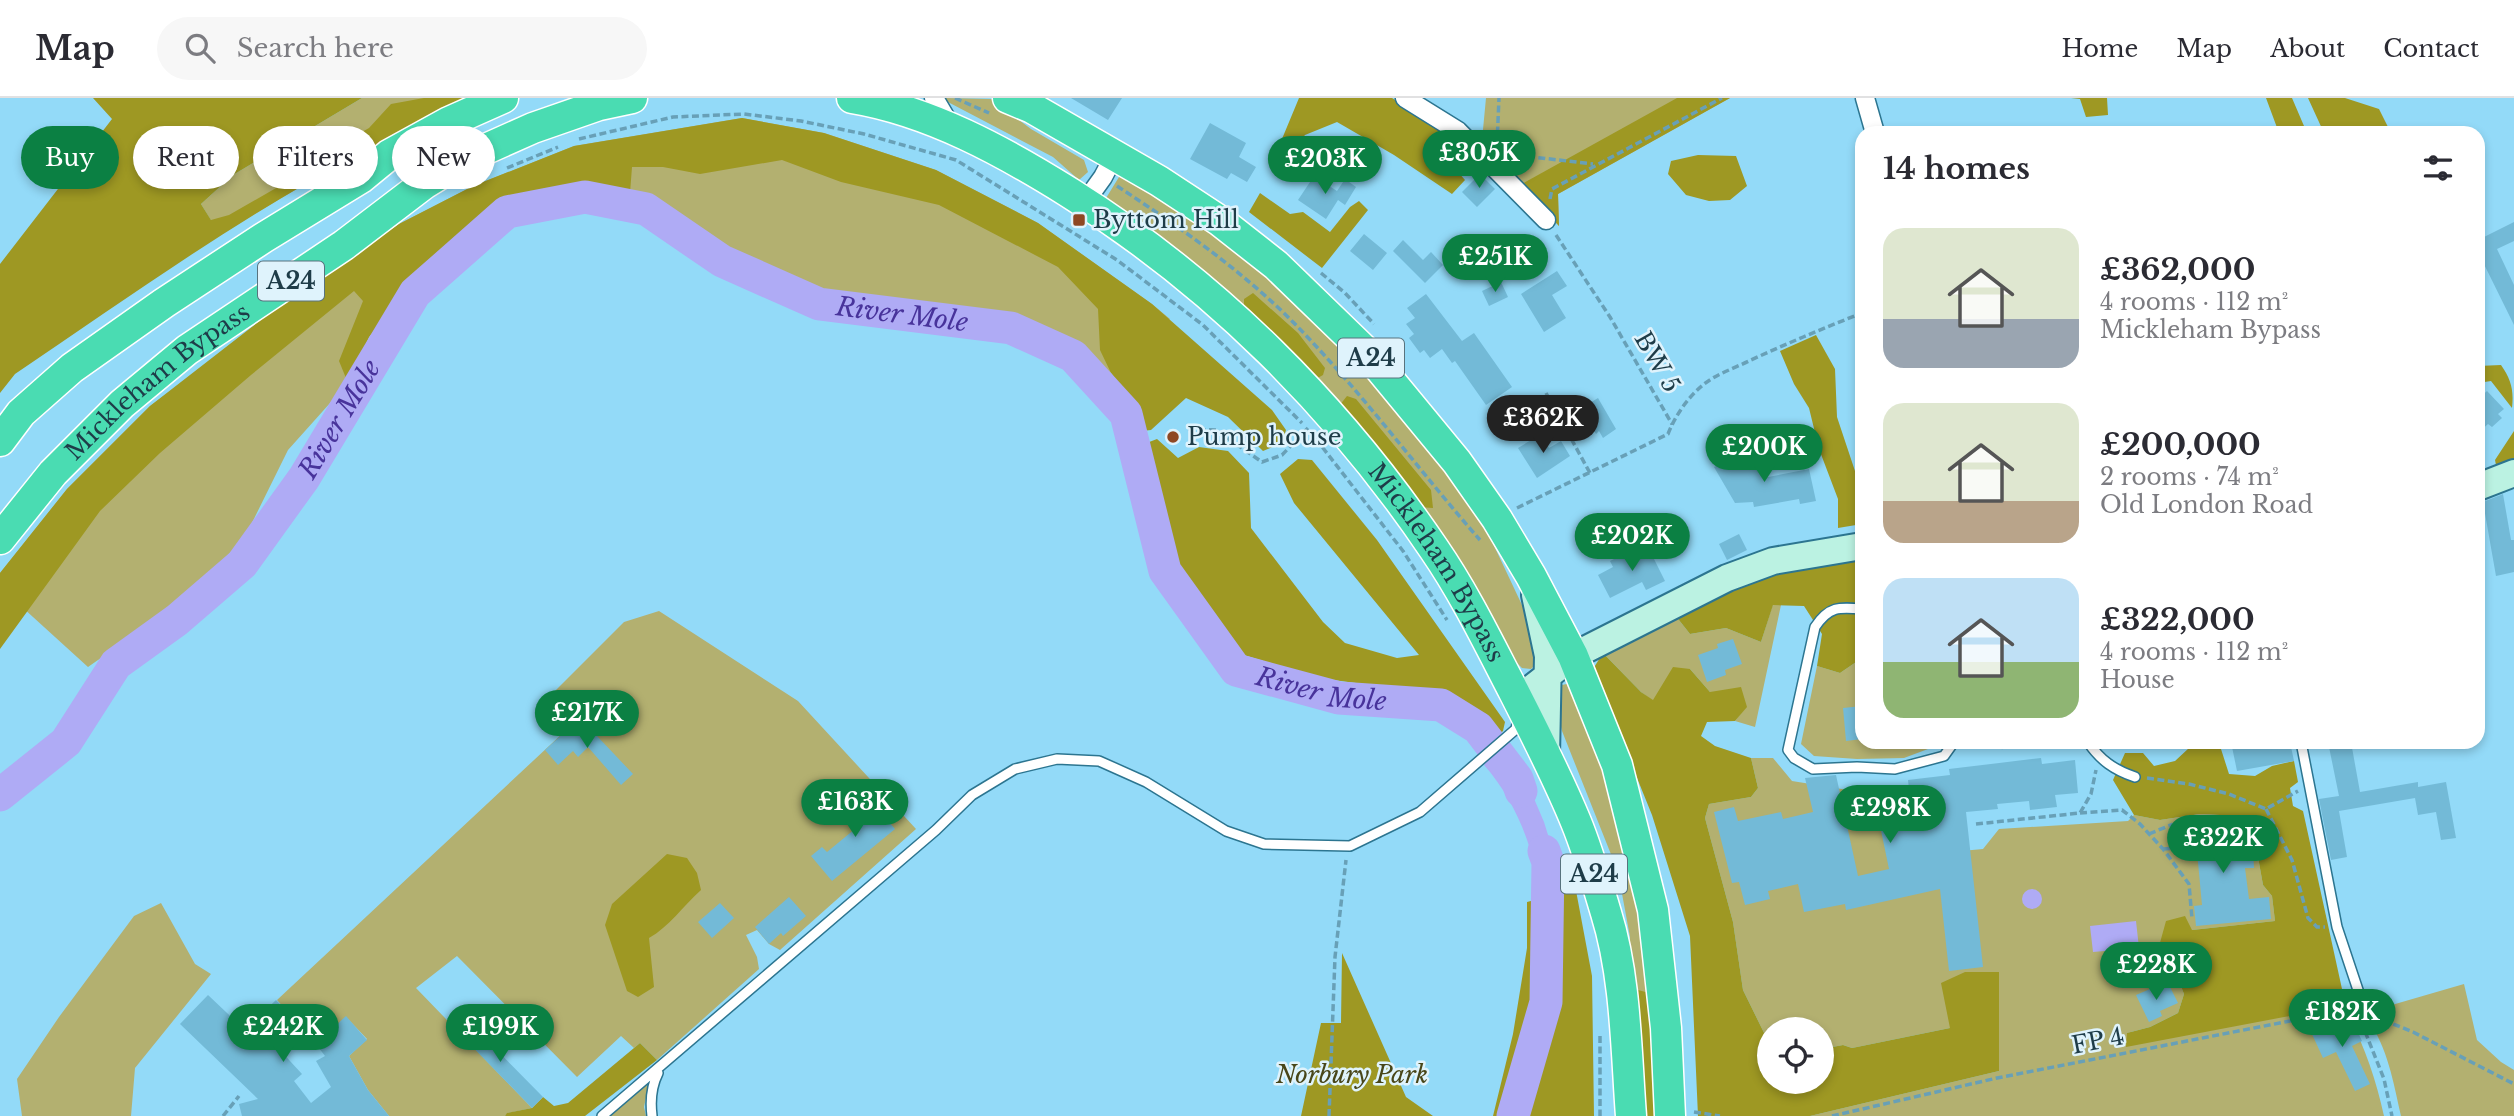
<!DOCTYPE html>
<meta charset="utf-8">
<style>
:root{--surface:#fff;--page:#f7f7f7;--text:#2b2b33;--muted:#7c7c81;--line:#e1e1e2;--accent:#0b8043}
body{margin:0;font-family:"Libre Baskerville",serif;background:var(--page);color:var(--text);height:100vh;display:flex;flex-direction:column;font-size:26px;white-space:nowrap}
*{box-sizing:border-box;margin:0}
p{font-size:23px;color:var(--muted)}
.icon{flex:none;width:38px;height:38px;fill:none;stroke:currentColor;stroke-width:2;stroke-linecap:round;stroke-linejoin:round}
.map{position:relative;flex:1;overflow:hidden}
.panel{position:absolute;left:1855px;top:28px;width:630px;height:623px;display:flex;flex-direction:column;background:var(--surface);border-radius:21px;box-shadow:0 4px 10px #0003}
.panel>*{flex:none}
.top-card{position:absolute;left:21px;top:28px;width:665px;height:63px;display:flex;gap:14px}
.fabs{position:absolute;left:1757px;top:919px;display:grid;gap:14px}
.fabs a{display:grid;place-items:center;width:77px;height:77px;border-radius:50%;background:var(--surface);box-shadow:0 4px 10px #0003;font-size:35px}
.price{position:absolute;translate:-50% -60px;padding:0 16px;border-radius:24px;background:var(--accent);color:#fff;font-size:23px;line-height:46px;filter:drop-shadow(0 2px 4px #0008)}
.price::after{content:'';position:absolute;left:50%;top:42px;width:21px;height:16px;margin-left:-10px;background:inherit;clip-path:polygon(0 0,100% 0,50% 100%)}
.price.selected{background:#222;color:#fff}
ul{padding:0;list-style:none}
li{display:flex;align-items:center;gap:21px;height:175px;padding:0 28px}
li span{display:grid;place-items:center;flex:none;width:196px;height:140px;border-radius:21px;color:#555}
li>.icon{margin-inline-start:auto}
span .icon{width:84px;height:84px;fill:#fffc;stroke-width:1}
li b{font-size:30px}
h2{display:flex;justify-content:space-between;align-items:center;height:84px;padding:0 28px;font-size:30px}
.pill{padding:0 24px;border-radius:32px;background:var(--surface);box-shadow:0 4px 10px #0003;font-size:24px;line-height:63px}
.pill.selected{background:var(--accent);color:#fff}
header{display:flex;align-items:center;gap:42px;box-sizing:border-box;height:98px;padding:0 35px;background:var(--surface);border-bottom:2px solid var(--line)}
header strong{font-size:33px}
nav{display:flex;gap:38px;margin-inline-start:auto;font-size:24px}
.search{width:490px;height:63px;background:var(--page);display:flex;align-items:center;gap:18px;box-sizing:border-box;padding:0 24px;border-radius:38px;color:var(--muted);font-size:26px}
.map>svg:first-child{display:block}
.green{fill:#b3b070}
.forest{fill:#9e9823}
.water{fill:#afabf5}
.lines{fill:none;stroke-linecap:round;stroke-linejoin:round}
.river{stroke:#afabf5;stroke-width:33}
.building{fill:#73bad7}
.service-casing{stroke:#2c7590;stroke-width:12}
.minor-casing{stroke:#2c7590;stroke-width:21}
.secondary-casing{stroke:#2c7590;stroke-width:30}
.trunk-casing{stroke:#fff;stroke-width:33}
.path{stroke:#68a0b7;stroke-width:3.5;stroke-dasharray:7 3.5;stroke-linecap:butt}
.service{stroke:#fff;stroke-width:9}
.minor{stroke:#fff;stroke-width:18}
.secondary{stroke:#bbf2e2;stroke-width:26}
.trunk{stroke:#4adcb2;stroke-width:30}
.poi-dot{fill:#8e4823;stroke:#dff3fc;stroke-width:2.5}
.labels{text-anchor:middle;stroke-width:5;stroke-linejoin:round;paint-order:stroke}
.shield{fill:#dff3fc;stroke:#58737e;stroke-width:2}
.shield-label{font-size:23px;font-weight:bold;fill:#1e3c48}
.poi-label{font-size:24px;fill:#1e3c48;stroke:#dff3fc;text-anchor:start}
.street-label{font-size:24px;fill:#1e3c48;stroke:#dff3fc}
.park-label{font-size:24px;font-style:italic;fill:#484619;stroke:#dff3fc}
.water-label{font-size:26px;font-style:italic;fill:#48339b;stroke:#dff3fc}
</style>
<header>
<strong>Map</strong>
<div class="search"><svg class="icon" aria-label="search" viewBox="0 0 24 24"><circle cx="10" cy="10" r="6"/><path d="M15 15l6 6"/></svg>Search here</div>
<nav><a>Home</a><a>Map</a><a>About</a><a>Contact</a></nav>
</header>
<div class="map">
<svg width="2514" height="1018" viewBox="0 0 2514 1018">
<rect width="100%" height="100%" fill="#93daf8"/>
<path class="green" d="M362 0H480C389 36 303 86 220 137L201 106 233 77Z
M946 0 991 1 1031 31 1084 62 1088 74 1079 82 1053 59 946 3Z
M1486 0H1730L1558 96 1559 128 1482 42Z
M742 20 824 35 936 72 1038 125 1152 206 1170 221 1111 275 1075 250 1016 219 962 210 831 198 734 156 672 113 630 95 568 89 512 102 404 195 369 239 348 285 288 352 244 441 178 506 88 569 0 489V475L67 391 150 308 399 126 473 88 574 48Z
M1131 76 1283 186 1404 308 1480 418 1538 541 1539 563 1531 571 1522 570 1513 561 1430 424 1103 105 1119 79Z
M1773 506 1781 507 1755 629 1735 623 1746 609 1710 594 1690 571 1653 603 1641 594 1603 555 1675 517 1690 536 1726 530 1761 544Z
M659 513 798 603 916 731 780 852 769 846 757 832 746 837 757 859 759 871 657 962 640 945 634 950 621 938 577 979 457 858 416 890 532 1010 508 1015 505 1018H389L368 992 349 958 367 941 346 919 316 946 277 902 579 620 555 593 624 524Z
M1862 560V644H1939L1936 648 1904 660 1857 661 1814 658 1801 646 1817 568 1840 575Z
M1571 585C1581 611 1591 636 1599 661 1624 737 1640 817 1653 896L1629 899 1630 839 1618 774 1562 633 1554 600 1562 587Z
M1751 660H1773L1792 683 1848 692H1894L1902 713 1910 751 1929 756 1983 751 1999 731 2128 723 2134 717 2160 722 2200 716 2239 718 2256 748 2263 787 2272 798 2275 823 2192 832 2158 852 2175 873 2184 896 2178 915 2150 929 2127 935 2295 917 2341 902C2361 940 2375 976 2384 1018H1810L1999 973 1950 930 1852 950 1843 947 1822 951V931H1769V945L1743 892 1733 824 1705 720 1709 706 1751 699 1758 690Z
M161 805 195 866 211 876 135 970 131 1018H22L17 981 59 919 134 818Z
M2464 886 2477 942 2501 964 2514 972V1018H2401C2393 982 2388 952 2368 921L2378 911Z
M649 985 644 1009 646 1018H610Z"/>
<path class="forest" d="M93 0H362L233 77 201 106 211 122 229 117 316 67 332 51 369 30 391 6 424 0H480C312 67 164 175 15 276L0 295V166L112 21Z
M1299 0H1392L1440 30 1469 55 1467 66 1458 74 1465 82 1452 96 1394 57 1337 24 1305 37 1281 68 1272 65Z
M1677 0H1730L1558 96 1559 128 1520 87Z
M2071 0H2107L2108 17 2086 19 2080 1Z
M2266 0H2292L2307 35H2279Z
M2308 0H2345L2379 11 2391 35H2324Z
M742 20 824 35 936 72 1038 125 1152 206 1272 312 1286 332 1282 345 1263 353 1228 319 1186 300 1151 332 1142 333 1132 303 1111 275 1100 252 1098 211 1058 169 939 107 841 84 782 62 700 76 663 69H632L630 95 568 89 512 102 404 195 369 239 348 285 339 263 363 203 354 193 251 277 160 355 100 413 0 551V475L67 391 150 308 271 214 399 126 473 88 574 48Z
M1698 57 1736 58 1747 88 1730 102 1709 103 1686 97 1668 76 1671 63Z
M1260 95 1290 116 1303 114 1330 134 1350 109 1359 103 1368 112 1322 170 1249 114Z
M1253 195 1298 235 1325 270 1323 277 1314 282 1244 214V201Z
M1816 237 1835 271 1837 319 1862 394V426L1838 430V401L1819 351 1809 310 1794 286 1780 253Z
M2501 267C2511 281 2514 292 2512 310L2491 283 2478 285V268Z
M1347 298 1356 301 1431 392 1433 410 1419 409 1339 308Z
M2514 333V365L2505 369 2496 367 2495 362Z
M1157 341 1178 360 1199 349 1228 353 1249 375 1251 430 1323 524 1345 545 1397 560 1419 557 1294 405 1280 376 1298 361 1312 362 1377 442 1505 624 1503 633 1497 638 1455 598 1318 580 1244 557 1174 463 1144 346Z
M1862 460V560L1840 575 1817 568 1822 536 1804 508 1773 507 1761 544 1726 530 1690 536 1675 517 1772 472Z
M1603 555 1641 594 1653 602 1673 569 1690 571 1710 594 1741 589 1747 609 1735 623 1707 624 1701 638 1715 648 1751 660 1758 690 1751 699 1709 706 1705 720 1733 824 1743 892 1769 945V984H1822V951L1843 947 1852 950 1950 930 1941 885 1965 874H1999V973L1810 1018H1698L1690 838 1652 717 1593 571Z
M2189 650 2221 651 2229 676 2255 678 2272 668 2294 663 2298 684 2290 690 2293 708 2303 713 2342 891 2341 902 2295 917 2126 949 2127 935 2150 929 2178 915 2184 896 2175 873 2158 852 2166 823 2185 818 2192 832 2275 823 2272 798 2263 787 2256 748 2247 744V735L2239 718 2200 716 2160 722 2134 717 2113 682 2125 655H2143L2154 668 2175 663Z
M667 756 687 760 697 775 701 792C683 808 669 829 649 840L654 889 638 899 627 893 605 827 612 806Z
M1563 772 1574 782 1592 878 1594 1018H1493L1513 936 1527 850V804L1554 797Z
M1342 855 1406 999 1433 1018H1301L1321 925H1341Z
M1638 892 1653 896 1660 1018H1637L1629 899Z
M640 945 657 962 585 1018H505L507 1015 532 1010 543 999 554 1008 568 1005Z"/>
<path class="water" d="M1507 646 1523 675 1544 724 1561 779 1554 797 1539 801C1536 753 1516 703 1484 667Z
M2022 801a10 10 0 1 1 20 0a10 10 0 1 1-20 0Z
M2136 823 2139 850 2093 854 2090 828Z"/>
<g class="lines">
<g class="river">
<path id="s1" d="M0 697 66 644 116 566 177 522 242 466 304 380 415 195 507 114 585 99 646 111 722 163 819 206 1011 230 1073 258 1126 316 1165 473 1236 572 1339 600 1441 607 1478 630 1517 681 1521 693"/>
<path d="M1513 1018 1546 904 1548 764 1544 753"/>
</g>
</g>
<path class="building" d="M1071 0H1122L1108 22Z
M1210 25 1246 45 1239 59 1256 69 1247 84 1231 75 1227 81 1190 61Z
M295 43 309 66 277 87 262 63Z
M1480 76 1495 91 1477 109 1462 94Z
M1314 78 1337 93 1345 81 1356 89 1345 107 1338 102 1326 121 1298 102Z
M2514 124V143L2497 151 2514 187V227L2478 154V142Z
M1364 136 1387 155 1373 172 1350 153Z
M1403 142 1423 162 1431 154 1443 167 1425 185 1393 153Z
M1557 173 1567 188 1552 197 1566 220 1544 234 1521 196Z
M1501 184 1508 199 1489 208 1482 193Z
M1426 196 1462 243 1474 235 1512 289 1486 307 1455 263 1452 265 1442 251 1430 260 1424 252 1420 255 1409 240 1414 236 1406 226 1415 220 1407 210Z
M2487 293 2504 311 2498 316 2502 320 2492 329 2488 326 2478 335V301Z
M1598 300 1616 331 1603 340 1599 333 1596 336 1588 323 1592 321 1585 308Z
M1541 336 1549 350 1561 343 1570 358 1537 380 1518 350Z
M1751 357 1753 370 1761 368 1763 380 1809 371 1816 403 1800 406 1799 401 1754 409 1753 404 1735 405 1714 369 1731 361Z
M2503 396 2511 442H2514V474L2496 478 2483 404Z
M1739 436 1747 452 1727 462 1719 446Z
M1648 449 1665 483 1646 492 1642 484 1610 500 1598 477 1613 469 1610 463 1626 455 1628 460Z
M1733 541 1742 566 1725 572 1726 577 1707 584 1698 557 1718 550 1717 546Z
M1862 608V641L1846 643 1843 610Z
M580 620 633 676 621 687 588 649 578 659 573 653 558 667 545 652Z
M2231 644H2290L2294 663 2237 673Z
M2328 644H2351L2360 694 2418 684V689L2446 684 2456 740 2441 742 2436 714 2418 717 2415 700 2339 713 2347 759 2331 762 2319 701 2339 698Z
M2041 660 2042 666 2075 662 2078 695 2055 697 2057 709 2030 712 2029 703 1997 706 1998 711 1966 714 1983 869 1949 873 1940 791 1846 812 1845 806 1804 814 1798 786 1768 793 1770 801 1745 807 1739 784 1732 785 1714 714 1734 709 1738 723 1781 714 1783 721 1813 714 1805 680 1836 677 1858 778 1889 771 1878 718 1911 711 1908 682 1950 677 1949 671Z
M865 696 895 731 832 783 811 758 822 749 827 754 861 726 848 711Z
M2238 723 2239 751H2253L2254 770H2245L2249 801 2269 799 2271 821 2196 828 2194 808 2202 807 2196 743 2182 744 2181 724Z
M789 799 806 818 783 838 781 835 769 846 755 829Z
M720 805 734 820 712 840 698 824Z
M2169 887 2178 905 2160 913 2162 918 2149 924 2136 897 2150 891 2152 895Z
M208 897 245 932 276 902 288 914 269 932 283 944 278 950 302 976 294 983 311 1005 331 989 316 963 325 958 316 946 346 918 367 942 349 958 368 992 389 1018H242L239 1006 258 1001 180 926Z
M2344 919 2349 931 2355 928 2362 943 2352 948 2370 986 2355 993 2336 954 2323 960 2311 934Z
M467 922 543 999 532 1010 457 933Z"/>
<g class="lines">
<g class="service-casing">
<path id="service" d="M1862 511C1839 509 1829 508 1815 529L1788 652 1794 660 1813 671 1857 669 1895 671 1944 658 1954 644
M2088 644C2100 662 2114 672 2135 679
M2301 644 2337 829 2361 901
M602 1018 936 732 972 697 1015 671 1057 661 1099 663 1146 684 1226 733 1264 746 1350 748 1420 714 1516 631 1518 621
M652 1018C650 1002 651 989 658 975"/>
</g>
<g class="minor-casing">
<path id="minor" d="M934 0 950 27
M1405 0 1458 33 1546 122
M1865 0 1875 35
M1085 104 1103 79 1114 58"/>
</g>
<g class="secondary-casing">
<path id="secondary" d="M2478 389 2514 375
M1535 497 1548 558 1546 658
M1522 609 1528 593 1573 558 1727 480 1773 463 1862 448"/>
</g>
<g class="trunk-casing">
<g id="trunk">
<path id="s2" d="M852 0C930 13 1003 53 1070 95 1215 186 1338 309 1434 451 1465 496 1489 546 1514 594 1536 637 1558 680 1576 724 1588 753 1597 785 1606 815 1626 879 1626 952 1631 1018"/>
<path d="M1008 0 1032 10 1159 83 1220 123 1276 167 1368 256 1457 364 1497 421 1531 478 1573 558 1617 667 1653 812 1666 930 1670 1018"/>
<path d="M0 343 21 315 72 270 164 205 263 140 361 80 389 57 449 24 503 0"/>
<path id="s3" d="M0 441 53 375 122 306 187 252 344 147 424 86 468 59 533 30 599 7 632 0"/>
</g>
</g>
<path class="path" d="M955 0 989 15
M579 41 673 19 744 16 801 23 864 36 956 62 1117 162 1203 227 1302 325
M1497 46 1499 0
M1507 56 1593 66
M507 70 558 49
M1117 88C1178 128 1237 169 1289 220 1358 289 1416 369 1480 442
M1550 101 1552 91 1722 0
M1556 137 1610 219 1672 326
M1321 175 1345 195 1374 226
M1546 295 1590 375
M1188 331 1216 332 1262 364 1282 357 1308 330
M1316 341 1403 453 1447 522
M1517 410 1668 336C1675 318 1688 299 1703 287 1716 276 1735 270 1751 262 1788 245 1824 230 1862 215
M2002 644 2004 653
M2147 680 2189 686 2229 696 2266 711 2298 693
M2266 711 2292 762 2308 820 2317 829H2325
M2080 715 2122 712 2140 726 2163 751 2189 786 2192 821
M1976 726 2080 715 2091 696 2096 672
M2149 736 2173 726
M2163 751 2189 749
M2368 909 2376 919 2413 934 2514 986
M2361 914 2360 921 2384 981 2392 1018
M1600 938V1018
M1694 1014 1720 1018
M223 1018 239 998
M1329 1018 1335 859 1346 762
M1832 1018 1997 980 2290 923 2351 904"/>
<use href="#service" class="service"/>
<use href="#minor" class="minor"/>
<use href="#secondary" class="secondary"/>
<use href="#trunk" class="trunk"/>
</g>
<g class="poi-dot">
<rect x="1072" y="115" width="14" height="14" rx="3.5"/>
<circle cx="1173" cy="339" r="7"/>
</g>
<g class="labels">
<g class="shield">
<rect x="258" y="163.5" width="66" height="39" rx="5"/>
<rect x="1338" y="240.5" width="66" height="39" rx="5"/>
<rect x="1561" y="756.5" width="66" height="39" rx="5"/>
</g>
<g class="shield-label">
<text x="291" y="191">A24</text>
<text x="1371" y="268">A24</text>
<text x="1594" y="784">A24</text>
</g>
<g class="poi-label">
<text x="1093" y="130">Byttom Hill</text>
<text x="1187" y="347">Pump house</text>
</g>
<g class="street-label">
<text transform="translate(1657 264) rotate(60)" y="8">BW 5</text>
<text dy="8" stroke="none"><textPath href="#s3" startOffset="224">Mickleham Bypass</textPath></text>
<text dy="8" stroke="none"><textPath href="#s2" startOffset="765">Mickleham Bypass</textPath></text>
<text transform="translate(2098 943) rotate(-11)" y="8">FP 4</text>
</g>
<g class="park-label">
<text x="1352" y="985">Norbury Park</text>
</g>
<g class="water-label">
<text dy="9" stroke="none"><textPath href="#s1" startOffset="1206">River Mole</textPath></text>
<text dy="9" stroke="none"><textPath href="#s1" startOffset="513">River Mole</textPath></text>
<text dy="9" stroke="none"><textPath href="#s1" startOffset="1834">River Mole</textPath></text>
</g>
</g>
</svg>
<div class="fabs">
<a><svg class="icon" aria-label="locate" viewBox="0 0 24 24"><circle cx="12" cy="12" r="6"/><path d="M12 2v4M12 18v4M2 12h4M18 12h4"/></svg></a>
</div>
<b class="price" style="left:1479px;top:92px">£305K</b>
<b class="price" style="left:1325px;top:98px">£203K</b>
<b class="price" style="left:1495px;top:196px">£251K</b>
<b class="price selected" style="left:1543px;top:357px">£362K</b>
<b class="price" style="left:1764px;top:386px">£200K</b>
<b class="price" style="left:1632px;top:475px">£202K</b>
<b class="price" style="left:587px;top:652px">£217K</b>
<b class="price" style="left:855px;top:741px">£163K</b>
<b class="price" style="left:1890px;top:747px">£298K</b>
<b class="price" style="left:2223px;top:777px">£322K</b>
<b class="price" style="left:2156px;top:904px">£228K</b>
<b class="price" style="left:2342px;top:951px">£182K</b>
<b class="price" style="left:283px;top:966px">£242K</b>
<b class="price" style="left:500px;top:966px">£199K</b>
<div class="top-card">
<a class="pill selected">Buy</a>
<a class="pill">Rent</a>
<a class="pill">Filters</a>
<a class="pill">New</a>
</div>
<section class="panel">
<h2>14 homes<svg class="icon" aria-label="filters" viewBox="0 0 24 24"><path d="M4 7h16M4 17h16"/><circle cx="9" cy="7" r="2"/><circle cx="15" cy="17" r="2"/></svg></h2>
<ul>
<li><span style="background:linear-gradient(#dfe7d0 65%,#9aa5b1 0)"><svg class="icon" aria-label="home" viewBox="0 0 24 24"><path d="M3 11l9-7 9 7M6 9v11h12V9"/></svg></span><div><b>£362,000</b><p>4 rooms · 112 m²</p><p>Mickleham Bypass</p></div></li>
<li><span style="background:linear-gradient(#dfe7d0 70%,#b9a48a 0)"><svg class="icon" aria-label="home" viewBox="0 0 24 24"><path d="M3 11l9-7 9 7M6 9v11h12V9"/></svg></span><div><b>£200,000</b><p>2 rooms · 74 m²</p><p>Old London Road</p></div></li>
<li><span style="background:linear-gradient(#bfe0f5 60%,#8fb573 0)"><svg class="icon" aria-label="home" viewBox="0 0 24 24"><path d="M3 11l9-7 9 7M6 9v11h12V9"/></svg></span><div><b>£322,000</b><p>4 rooms · 112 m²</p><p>House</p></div></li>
</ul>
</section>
</div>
